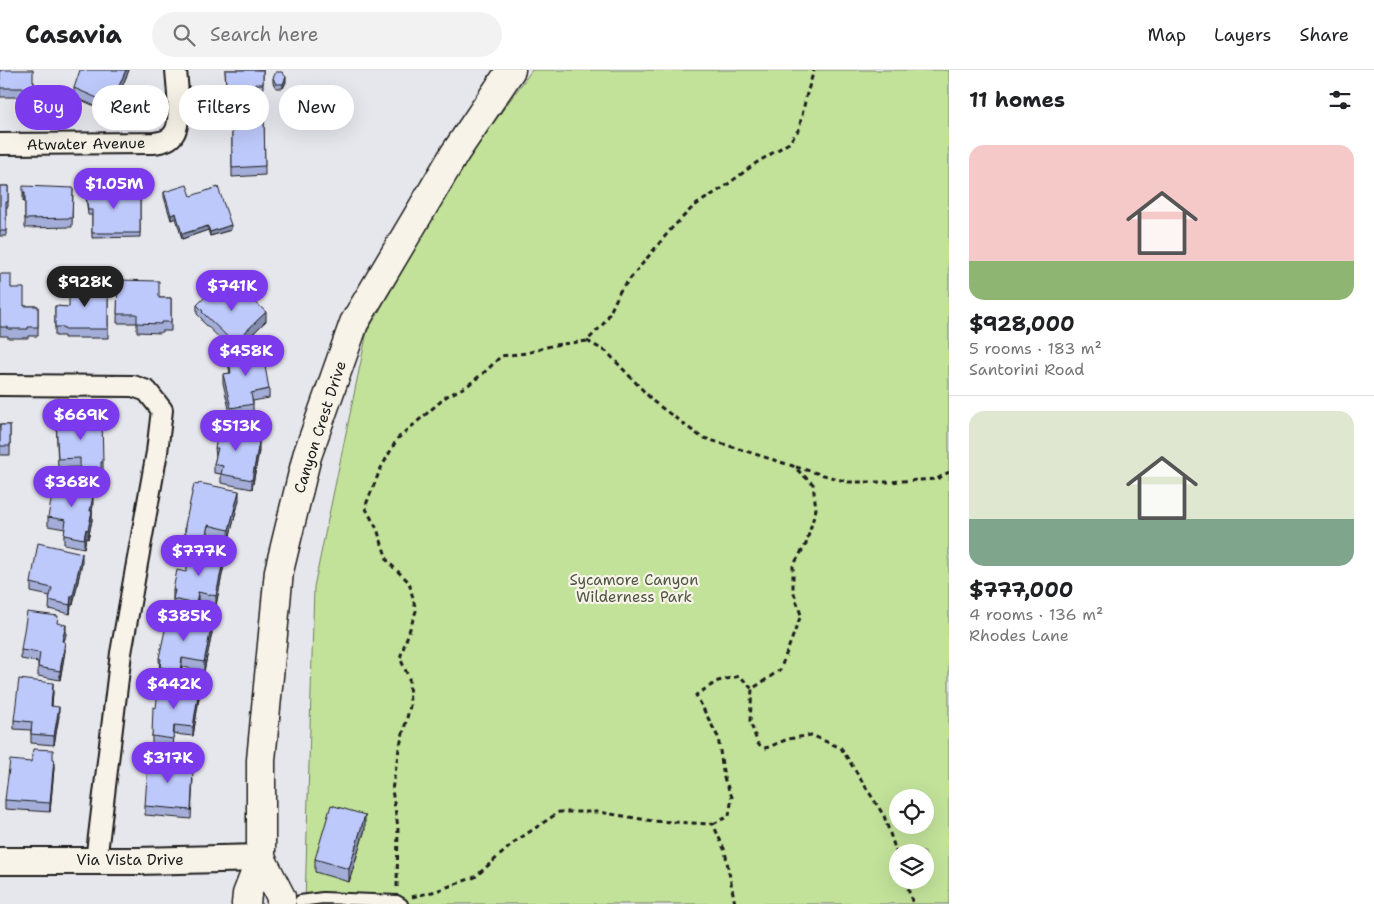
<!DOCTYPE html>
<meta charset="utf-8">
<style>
:root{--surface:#fff;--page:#f2f2f2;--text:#202124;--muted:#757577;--line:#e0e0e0;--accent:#7c3aed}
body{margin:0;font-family:"Shantell Sans",sans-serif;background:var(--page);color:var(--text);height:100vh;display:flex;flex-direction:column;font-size:19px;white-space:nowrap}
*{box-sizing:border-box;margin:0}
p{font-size:16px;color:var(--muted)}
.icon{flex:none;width:28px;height:28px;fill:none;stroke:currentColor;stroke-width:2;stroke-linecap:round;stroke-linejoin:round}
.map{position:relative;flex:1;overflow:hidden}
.drawer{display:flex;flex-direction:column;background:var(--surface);width:425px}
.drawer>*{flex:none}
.hud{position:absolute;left:15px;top:15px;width:475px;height:45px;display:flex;gap:10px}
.fabs{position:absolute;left:889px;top:719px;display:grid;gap:10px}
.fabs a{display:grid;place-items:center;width:45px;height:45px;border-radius:50%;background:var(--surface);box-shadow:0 5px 20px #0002;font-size:25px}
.price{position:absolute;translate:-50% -42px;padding:0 11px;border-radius:18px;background:var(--accent);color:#fff;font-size:16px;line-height:32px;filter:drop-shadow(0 1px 2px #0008)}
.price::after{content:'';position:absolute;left:50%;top:30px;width:15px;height:11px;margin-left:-8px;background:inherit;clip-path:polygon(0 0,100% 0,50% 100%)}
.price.selected{background:#222;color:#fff}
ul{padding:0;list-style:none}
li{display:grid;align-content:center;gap:10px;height:265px;padding:0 20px}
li+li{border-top:1px solid var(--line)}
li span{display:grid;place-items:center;height:155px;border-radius:15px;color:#555}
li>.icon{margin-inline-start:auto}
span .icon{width:90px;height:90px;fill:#fffc;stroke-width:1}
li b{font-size:21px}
h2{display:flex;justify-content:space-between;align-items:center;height:60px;padding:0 20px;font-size:21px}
.tag{padding:0 18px;border-radius:22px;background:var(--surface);box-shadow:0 5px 20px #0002;font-size:18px;line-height:45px}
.tag.selected{background:var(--accent);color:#fff}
header{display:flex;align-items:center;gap:30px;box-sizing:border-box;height:70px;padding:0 25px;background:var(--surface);border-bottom:1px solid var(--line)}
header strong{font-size:24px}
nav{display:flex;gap:28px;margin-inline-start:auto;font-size:18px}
.search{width:350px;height:45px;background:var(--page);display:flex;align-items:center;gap:12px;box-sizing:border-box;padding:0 18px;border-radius:28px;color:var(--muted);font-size:19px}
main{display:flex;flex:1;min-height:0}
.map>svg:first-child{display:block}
.green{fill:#c2e29a;stroke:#6f7f5b;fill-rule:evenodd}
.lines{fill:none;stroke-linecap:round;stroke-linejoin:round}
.service-casing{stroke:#1c1c1c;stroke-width:14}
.minor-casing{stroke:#1c1c1c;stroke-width:24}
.tertiary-casing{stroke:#1c1c1c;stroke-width:30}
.secondary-casing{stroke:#1c1c1c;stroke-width:31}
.path{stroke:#1c1c1c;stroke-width:3;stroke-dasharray:5 4;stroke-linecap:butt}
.service{stroke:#f7f3e8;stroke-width:10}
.minor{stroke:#f7f3e8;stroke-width:20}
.tertiary{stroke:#f7f3e8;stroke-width:26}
.secondary{stroke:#f7f3e8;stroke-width:28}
.wall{fill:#a3add7;stroke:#1c1c1c}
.shaded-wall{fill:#848daf;stroke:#1c1c1c}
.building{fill:#bdc9fa;stroke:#1c1c1c}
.labels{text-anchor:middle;stroke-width:4.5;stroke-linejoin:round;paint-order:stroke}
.street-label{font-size:15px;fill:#1c1c1c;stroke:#f7f3e8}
.park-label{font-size:15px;fill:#4e5742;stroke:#f7f3e8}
</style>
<header>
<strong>Casavia</strong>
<div class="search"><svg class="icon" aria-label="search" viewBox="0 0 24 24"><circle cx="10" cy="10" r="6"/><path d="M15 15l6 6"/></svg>Search here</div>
<nav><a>Map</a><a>Layers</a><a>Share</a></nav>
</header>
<main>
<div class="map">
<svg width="949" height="834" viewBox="0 0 949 834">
<rect width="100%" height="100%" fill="#e6e6ed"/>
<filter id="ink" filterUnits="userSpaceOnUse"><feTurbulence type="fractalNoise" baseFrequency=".02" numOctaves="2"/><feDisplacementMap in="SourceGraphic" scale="10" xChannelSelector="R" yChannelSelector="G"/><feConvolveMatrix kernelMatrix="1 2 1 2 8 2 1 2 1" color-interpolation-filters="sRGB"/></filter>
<g filter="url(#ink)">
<path class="green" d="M532 0H949V834H305L314 517 367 262 468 88ZM898 728H925V755H898ZM898 782H925V810H898Z"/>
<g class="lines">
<g class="service-casing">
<path id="service" d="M300 831 323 828 397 831 402 834"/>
</g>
<g class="minor-casing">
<path id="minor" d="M0 74 154 73C160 72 168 71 172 66 183 56 177 15 176 0
M0 315 133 316 147 321 162 340 157 382 121 583 96 791"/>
</g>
<g class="tertiary-casing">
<path id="tertiary" d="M0 791H138L261 788"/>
</g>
<g class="secondary-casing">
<path id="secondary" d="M261 788 281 827V834
M246 834 247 824 261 788V690L279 501 307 386 354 253 455 83 511 0"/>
</g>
<path class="path" d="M587 271 607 282 654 332 701 367 793 396 813 414 816 439 806 474 793 496V520L801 545 780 600 752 619 750 651 758 674 766 678 788 669 811 665 841 678 884 746 898 787
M796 397 848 412H887L937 409 949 402
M713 754 729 746 732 727 724 708 718 667 696 625 718 611 740 606 752 619
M905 810 913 834
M397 817 398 757 392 720 399 679 410 636 409 608 400 588 416 541 409 512 388 492 377 459 365 437 380 400 397 369 447 326 467 316 487 300 501 286 527 283 554 275 587 271 606 251 620 221 671 159 694 136 724 117 756 93 789 73 799 59 806 27 814 0
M412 827 436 821 475 807 516 771 559 742H599L653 751 713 754 725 781 735 834"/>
<use href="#service" class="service"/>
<use href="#minor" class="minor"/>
<use href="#tertiary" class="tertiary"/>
<use href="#secondary" class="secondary"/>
</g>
<path class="wall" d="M0 0 34 12V27H0Z
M129 0 111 43 74 27V18Z
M225 0H263V19H255V40H230V19H226Z
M273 8 286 12 283 18H276L273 13Z
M240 49H264L265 105 232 107V61H234Z
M0 116H8V137H6V166H0Z
M85 117 114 130H118L140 119V167L92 168V145H88Z
M73 118 72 157 25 158V131H23Z
M164 122 191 126 231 160 210 166 208 160 182 169 176 148 171 150 164 127Z
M0 204 11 218 24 236H38V266H28V268H8V266H0Z
M118 210 159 228H171V261H161V263L137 262V253H117Z
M108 214V268H64V266H55V236L69 237Z
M221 230 266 251 234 282 202 251V249L197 244V235Z
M228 285 269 319V328L253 331V343L231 347 223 313V304L230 303 228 294Z
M56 348 103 392V401H101V409L80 410V397L58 398Z
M0 354 1 355H10V385H0Z
M244 363 243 368 259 381 252 419 221 413V404L214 403V394L216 387 215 378Z
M86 424 93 435 92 441V450L88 469 86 468 84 478 64 474V465L65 459 48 456V447Z
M239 430 229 469 208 464 205 477 185 473V455Z
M82 492 73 535H71L70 544 49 539 50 526 31 522V513Z
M224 495 216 535 198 531 196 543 173 538V520Z
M58 554 66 564 64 572 65 581 60 610 38 606V592L21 589V580Z
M212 563 204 601 182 597 180 610 160 606 159 588Z
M53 622 52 636 59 646 54 675 31 673V660L14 659V650Z
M199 628 193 666 174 664 173 678 152 675V666L156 638Z
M53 689 54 698 50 742 5 739V730L31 692Z
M172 698 193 709 191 749 145 745V736Z
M365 759 349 812 315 802V789Z"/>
<path class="shaded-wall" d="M126 0H129L111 43V34Z
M286 7V12L283 18V14Z
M23 122H25V131H23Z
M176 143V148L171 150V145Z
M231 155V160L210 166V162Z
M208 156V160L182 169V164Z
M266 242V251L234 282V273Z
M244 354V363L241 377V368Z
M259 372V381L252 419V410Z
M239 421V430L229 469V460Z
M93 426V435L90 450V441Z
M92 441V450L88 469V460Z
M208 455V464L205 477V468Z
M86 459V468L84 478V469Z
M82 483V492L73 535V526Z
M224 486V495L216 535V526Z
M198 522V531L196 543V534Z
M71 526V535L70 544V535Z
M212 554V563L204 601V592Z
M66 555V564L62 580V571Z
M65 572V581L60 610V601Z
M182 588V597L180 610V601Z
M53 613V622L51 645V636Z
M199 619V628L193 666V657Z
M59 637V646L54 675V666Z
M174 655V664L173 678V669Z
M54 689V698L50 742V733Z
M365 745V759L349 812V799Z"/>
<path class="building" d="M0 0H33V12H34V18H0Z
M80 0H126L111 34 74 18Z
M225 0H263V14H255V35L230 36V14H226Z
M276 2H282L286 7 283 14H276L273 8Z
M234 48H240V49H264L265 96 232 98V61H234Z
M187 115 191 126 218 117 231 155 210 162 208 156 182 164 176 143 171 145 164 122Z
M0 116H8V132H6V161H0Z
M23 116 73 118 72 148 25 149V122H23Z
M85 117H114V130H118V119H140V163H92V140H88Z
M0 204H11V218H24V236H38V257H28V259H8V257H0Z
M118 210 159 211V228H171V252H161V254L137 253V244H117Z
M69 214H108V259H64V257H55V236L69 237Z
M236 214 266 242 234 273 202 242 203 241 197 235 211 221 221 230Z
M262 279 269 319 251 323 253 334 231 338 223 304 231 303 228 285Z
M56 348H102L103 392H101V400L80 401V388L58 389Z
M224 350 244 354 241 368 259 372 252 410 221 404 223 396 214 394 218 378H215L219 359 221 360Z
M0 354H1V355H10V376H0Z
M55 410 86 415 84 424 93 426 90 441H92L88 460 86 459 84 469 64 465 66 450 48 447Z
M199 413 239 421 229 460 208 455 205 468 185 464 186 456 185 455 194 414 198 415Z
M38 473 82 483 73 526H71L70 535 49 530 52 518 31 513Z
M191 479 224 486 216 526 198 522 196 534 173 529 175 520H173L177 500 186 502Z
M27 542 58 546 57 553 66 555 62 571 65 572 60 601 38 597 40 583 21 580Z
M168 546 212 554 204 592 182 588 180 601 160 597 161 589 159 588Z
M19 609 53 613 51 636 59 637 54 666 31 664 32 652 14 650Z
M168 615 199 619 193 657 174 655 173 669 152 666 153 637 156 638 158 621 167 622Z
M33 679 53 680V689H54L50 733 5 730 10 690 31 692Z
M151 683 172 685 171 698 193 700 191 740 145 736 148 692H150Z
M331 735 365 745 349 799 315 789Z"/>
</g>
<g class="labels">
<g class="street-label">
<text transform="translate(86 74) rotate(-1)" y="5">Atwater Avenue</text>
<text transform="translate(320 357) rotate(-72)" y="5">Canyon Crest Drive</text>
<text x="130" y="795">Via Vista Drive</text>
</g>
<g class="park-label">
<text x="634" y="515">Sycamore Canyon<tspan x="634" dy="17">Wilderness Park</tspan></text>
</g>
</g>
</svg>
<div class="fabs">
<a><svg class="icon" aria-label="locate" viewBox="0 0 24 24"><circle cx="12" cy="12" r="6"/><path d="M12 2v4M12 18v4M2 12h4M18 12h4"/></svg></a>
<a><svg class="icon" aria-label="layers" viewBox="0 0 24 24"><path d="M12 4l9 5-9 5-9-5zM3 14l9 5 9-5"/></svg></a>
</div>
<b class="price" style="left:114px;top:140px">$1.05M</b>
<b class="price selected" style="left:85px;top:238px">$928K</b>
<b class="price" style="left:232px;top:242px">$741K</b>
<b class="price" style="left:246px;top:307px">$458K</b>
<b class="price" style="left:81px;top:371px">$669K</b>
<b class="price" style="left:236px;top:382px">$513K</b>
<b class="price" style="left:72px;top:438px">$368K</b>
<b class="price" style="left:199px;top:507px">$777K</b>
<b class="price" style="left:184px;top:572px">$385K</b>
<b class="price" style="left:174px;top:640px">$442K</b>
<b class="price" style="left:168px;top:714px">$317K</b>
<div class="hud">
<a class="tag selected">Buy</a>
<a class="tag">Rent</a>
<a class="tag">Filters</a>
<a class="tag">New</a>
</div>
</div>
<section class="drawer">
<h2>11 homes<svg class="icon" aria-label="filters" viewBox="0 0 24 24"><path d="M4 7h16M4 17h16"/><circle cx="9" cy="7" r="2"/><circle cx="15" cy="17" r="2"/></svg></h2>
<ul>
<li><span style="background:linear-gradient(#f6c9c9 75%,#8fb573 0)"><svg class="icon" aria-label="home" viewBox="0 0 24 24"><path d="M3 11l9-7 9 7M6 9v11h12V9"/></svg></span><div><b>$928,000</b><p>5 rooms · 183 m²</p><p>Santorini Road</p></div></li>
<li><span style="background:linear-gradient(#dfe7d0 70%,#7fa58c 0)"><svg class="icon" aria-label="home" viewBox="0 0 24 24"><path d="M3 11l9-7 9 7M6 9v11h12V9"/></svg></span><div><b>$777,000</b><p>4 rooms · 136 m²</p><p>Rhodes Lane</p></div></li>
</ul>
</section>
</main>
